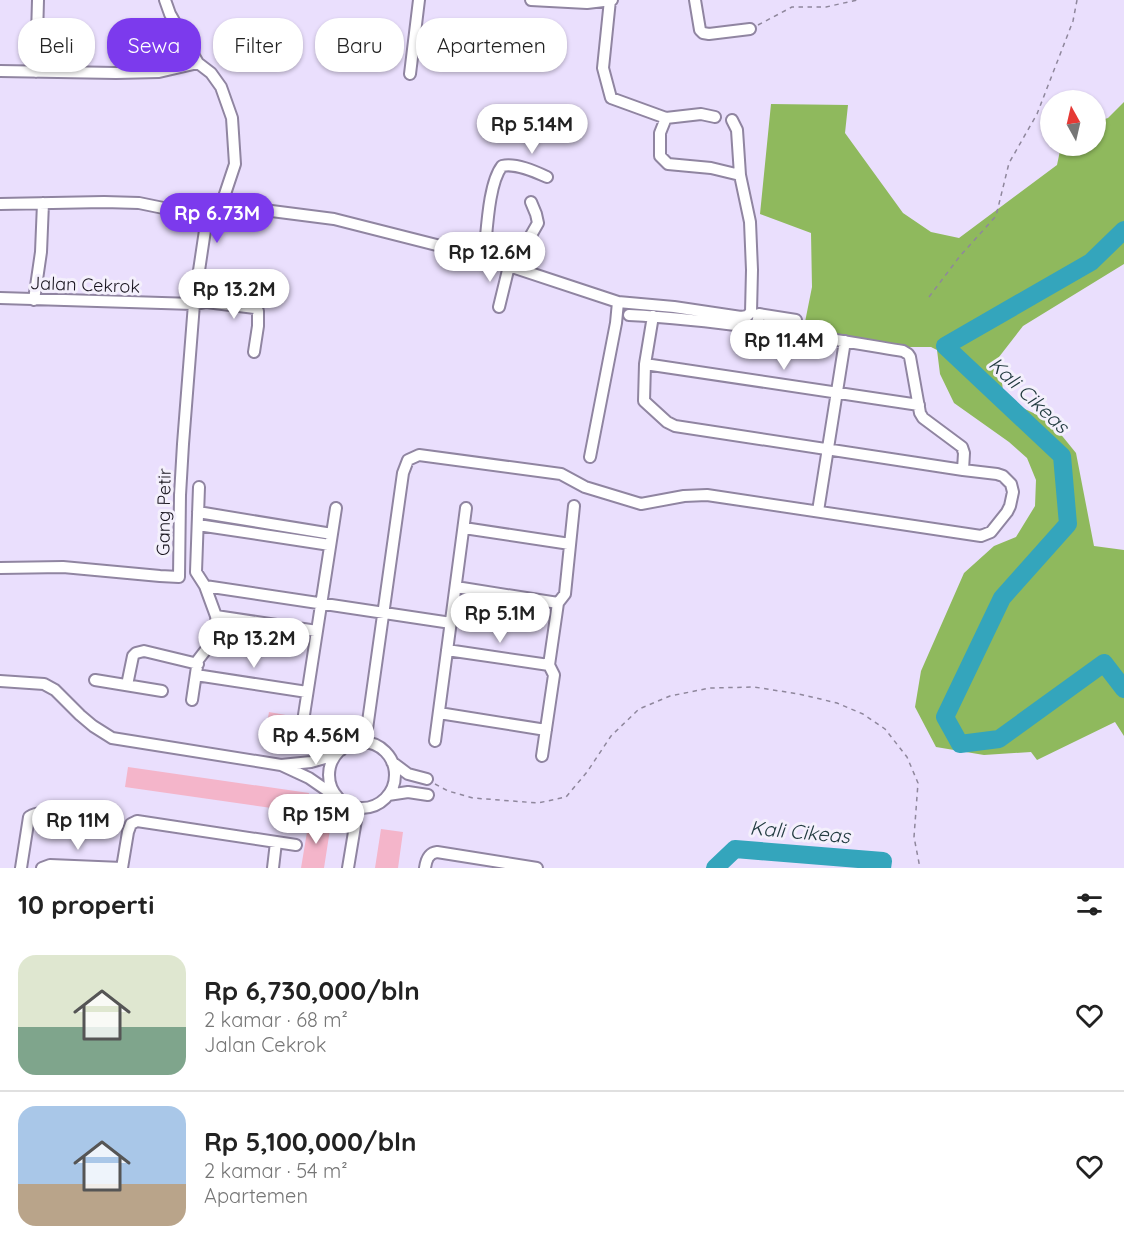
<!DOCTYPE html>
<html lang="id">
<meta charset="utf-8">
<style>
:root{--surface:#fff;--page:#f2f2f2;--text:#222;--muted:#767676;--line:#e0e0e0;--accent:#7c3aed}
body{margin:0;font-family:Quicksand,sans-serif;background:var(--page);color:var(--text);height:100vh;display:flex;flex-direction:column;font-size:22px;white-space:nowrap}
*{box-sizing:border-box;margin:0}
p{font-size:20px;color:var(--muted)}
.icon{flex:none;width:33px;height:33px;fill:none;stroke:currentColor;stroke-width:2;stroke-linecap:round;stroke-linejoin:round}
.map{position:relative;height:868px;overflow:hidden}
.panel{display:flex;flex-direction:column;background:var(--surface);flex:1}
.panel>*{flex:none}
.banner{position:absolute;left:18px;top:18px;width:600px;height:54px;display:flex;gap:12px}
.needle{width:39px;rotate:352deg}
.fabs{position:absolute;left:1040px;top:90px;display:grid;gap:12px}
.fabs a{display:grid;place-items:center;width:66px;height:66px;border-radius:50%;background:var(--surface);box-shadow:0 2px 4px #0004;font-size:30px}
.price{position:absolute;translate:-50% -51px;padding:0 14px;border-radius:21px;background:#fff;color:#222;font-size:20px;line-height:39px;filter:drop-shadow(0 2px 3px #0008)}
.price::after{content:'';position:absolute;left:50%;top:36px;width:18px;height:14px;margin-left:-9px;background:inherit;clip-path:polygon(0 0,100% 0,50% 100%)}
.price.current{background:var(--accent);color:#fff}
ul{padding:0;list-style:none}
li{display:flex;align-items:center;gap:18px;height:150px;padding:0 18px}
li+li{border-top:2px solid var(--line)}
li span{display:grid;place-items:center;flex:none;width:168px;height:120px;border-radius:18px;color:#555}
li>.icon{margin-inline-start:auto}
span .icon{width:72px;height:72px;fill:#fffc;stroke-width:1}
li b{font-size:26px}
h2{display:flex;justify-content:space-between;align-items:center;height:72px;padding:0 18px;font-size:26px}
.tag{padding:0 21px;border-radius:24px;background:var(--surface);box-shadow:0 2px 4px #0004;font-size:21px;line-height:54px}
.tag.current{background:var(--accent);color:#fff}
.map>svg:first-child{display:block}
.forest{fill:#8fb95d}
.lines{fill:none;stroke-linecap:round;stroke-linejoin:round}
.river{stroke:#34a5bc;stroke-width:18}
.building{fill:#f4b5ca}
.street-casing{stroke:#9085a1;stroke-width:14}
.path{stroke:#8f879c;stroke-width:1.5;stroke-dasharray:4.5 4.5;stroke-linecap:butt}
.street{stroke:#fff;stroke-width:10}
.labels{text-anchor:middle;stroke-width:6;stroke-linejoin:round;paint-order:stroke}
.street-label{font-size:18px;fill:#17131d;stroke:#f4f0fc}
.water-label{font-size:20px;font-style:italic;fill:#233c41;stroke:#f4f0fc}
</style>
<div class="map">
<svg width="1124" height="868" viewBox="0 0 1124 868">
<rect width="100%" height="100%" fill="#eadffd"/>
<path class="forest" d="M1124 102V264L1023 326 999 357 1004 399 1050 421 1076 453 1094 546 1124 550V736L1115 722 1037 760 1031 752 984 755 936 747 915 707 921 671 964 573 994 546 1016 537 1035 506 1036 480 1027 458 1009 442 954 403 940 374 937 350 931 347H904L804 327 812 287 811 233 760 214 771 104 848 105 845 133 903 213 931 232 959 238 1057 165 1061 146H1095V122L1108 118Z"/>
<g class="lines">
<path class="river" d="M1124 230 1091 262 945 346 1062 456 1068 524 1002 598 945 717 960 744 999 739 1104 663 1124 689
M715 868 735 849 883 861 882 868"/>
</g>
<path class="building" d="M269 712 297 717 302 722H306L310 719 323 722 319 744 265 734Z
M128 767 309 793 306 813 125 787Z
M309 820 331 823 324 868H301Z
M381 829 403 832 398 868H375Z"/>
<g class="lines">
<g class="street-casing">
<path id="street" d="M531 0 587 3 612 0
M610 0 603 68 611 98 666 118 701 114 715 117
M695 0 700 30 703 33 709 34 750 29
M0 71 116 73 159 72 198 63
M36 72 38 0
M410 74 419 0
M666 118 660 133V156L668 164 711 168 740 175
M0 204 104 202 139 203 207 217
M221 206 256 209 334 219 484 257 509 266 618 302 674 307 741 317 747 316 751 312 752 270 750 222 740 175 737 130 732 120
M484 257C487 233 488 184 502 166 516 163 534 171 547 177
M0 298 194 304 207 217 221 206 235 164 232 118 221 87 211 73 198 63 170 14 165 0
M34 300 41 252 43 203
M499 307 509 266 526 244 538 223 536 214 531 202
M653 316 645 364 644 401 667 422 675 426 963 470
M756 328 759 314 796 320 794 333
M645 364 919 405
M590 457 616 323 618 302
M818 511 845 341
M198 512 332 534
M198 525 330 545
M464 528 570 544
M0 568 63 567 160 576 179 577 180 495 183 444 194 304 206 302 255 308 258 311V326L254 352
M205 586 451 623
M456 587 558 603
M216 616 317 631
M447 650 549 665
M196 675 307 692
M95 680 162 691
M0 681 44 684 55 690 80 715 93 726 112 738 281 765 311 762 325 758 341 750
M127 685 133 656 136 653 144 651 198 664
M192 700 198 660 215 638 217 625 216 616 205 586 196 572 199 487
M439 713 546 730
M304 715 336 508
M435 741 466 508
M329 775a33 33 0 1 1 66 0a33 33 0 1 1-66 0Z
M365 743 403 473 408 460 419 455 561 474 585 487 641 504 684 496 707 495 981 536 991 532 1007 512 1010 506 1013 492 1011 484 1003 476 997 474 963 470 964 453 962 447 923 418 920 413 910 357 908 354 903 351C812 336 721 320 629 315
M542 756 554 675 549 665 558 603 565 594 574 506
M392 762 408 774 427 779
M281 765 309 778 335 796
M388 795 408 792 428 795
M21 868 29 817C44 807 65 821 82 818 87 817 91 815 95 812
M42 868 50 865 122 868
M122 868 128 832 131 824 137 821 296 845
M273 868 276 842
M348 868 358 808
M425 868C426 861 428 853 437 852L537 868"/>
</g>
<path class="path" d="M758 25 792 7H826L857 0
M929 297 960 256 996 216 1009 163 1037 114 1073 21 1077 0
M435 784 448 791 473 798 538 803 566 797 587 772 611 736 639 709 670 696 710 688 754 687 799 694 837 703 863 714 885 729 907 757 918 783 914 837 920 868"/>
<use href="#street" class="street"/>
</g>
<g class="labels">
<g class="street-label">
<text transform="translate(85 285) rotate(2)" y="6">Jalan Cekrok</text>
<text transform="translate(164 512) rotate(-89)" y="6">Gang Petir</text>
</g>
<g class="water-label">
<text transform="translate(1029 395) rotate(43)" y="7">Kali Cikeas</text>
<text transform="translate(800 832) rotate(5)" y="7">Kali Cikeas</text>
</g>
</g>
</svg>
<div class="fabs">
<a><svg class="needle" viewBox="-14 -14 28 28"><path d="M0-13l5 13h-10z" fill="#e53935"/><path d="M0 13l5-13h-10z" fill="#767676"/></svg></a>
</div>
<b class="price" style="left:532px;top:155px">Rp 5.14M</b>
<b class="price current" style="left:217px;top:244px">Rp 6.73M</b>
<b class="price" style="left:490px;top:283px">Rp 12.6M</b>
<b class="price" style="left:234px;top:320px">Rp 13.2M</b>
<b class="price" style="left:784px;top:371px">Rp 11.4M</b>
<b class="price" style="left:500px;top:644px">Rp 5.1M</b>
<b class="price" style="left:254px;top:669px">Rp 13.2M</b>
<b class="price" style="left:316px;top:766px">Rp 4.56M</b>
<b class="price" style="left:316px;top:845px">Rp 15M</b>
<b class="price" style="left:78px;top:851px">Rp 11M</b>
<div class="banner">
<a class="tag">Beli</a>
<a class="tag current">Sewa</a>
<a class="tag">Filter</a>
<a class="tag">Baru</a>
<a class="tag">Apartemen</a>
</div>
</div>
<section class="panel">
<h2>10 properti<svg class="icon" aria-label="filters" viewBox="0 0 24 24"><path d="M4 7h16M4 17h16"/><circle cx="9" cy="7" r="2"/><circle cx="15" cy="17" r="2"/></svg></h2>
<ul>
<li><span style="background:linear-gradient(#dfe7d0 60%,#7fa58c 0)"><svg class="icon" aria-label="home" viewBox="0 0 24 24"><path d="M3 11l9-7 9 7M6 9v11h12V9"/></svg></span><div><b>Rp 6,730,000/bln</b><p>2 kamar · 68 m²</p><p>Jalan Cekrok</p></div><svg class="icon" aria-label="heart" viewBox="0 0 24 24"><path d="M12 20l-8-8c-3-5 5-10 8-4 3-6 11-1 8 4z"/></svg></li>
<li><span style="background:linear-gradient(#a9c7e8 65%,#b9a48a 0)"><svg class="icon" aria-label="home" viewBox="0 0 24 24"><path d="M3 11l9-7 9 7M6 9v11h12V9"/></svg></span><div><b>Rp 5,100,000/bln</b><p>2 kamar · 54 m²</p><p>Apartemen</p></div><svg class="icon" aria-label="heart" viewBox="0 0 24 24"><path d="M12 20l-8-8c-3-5 5-10 8-4 3-6 11-1 8 4z"/></svg></li>
</ul>
</section>
